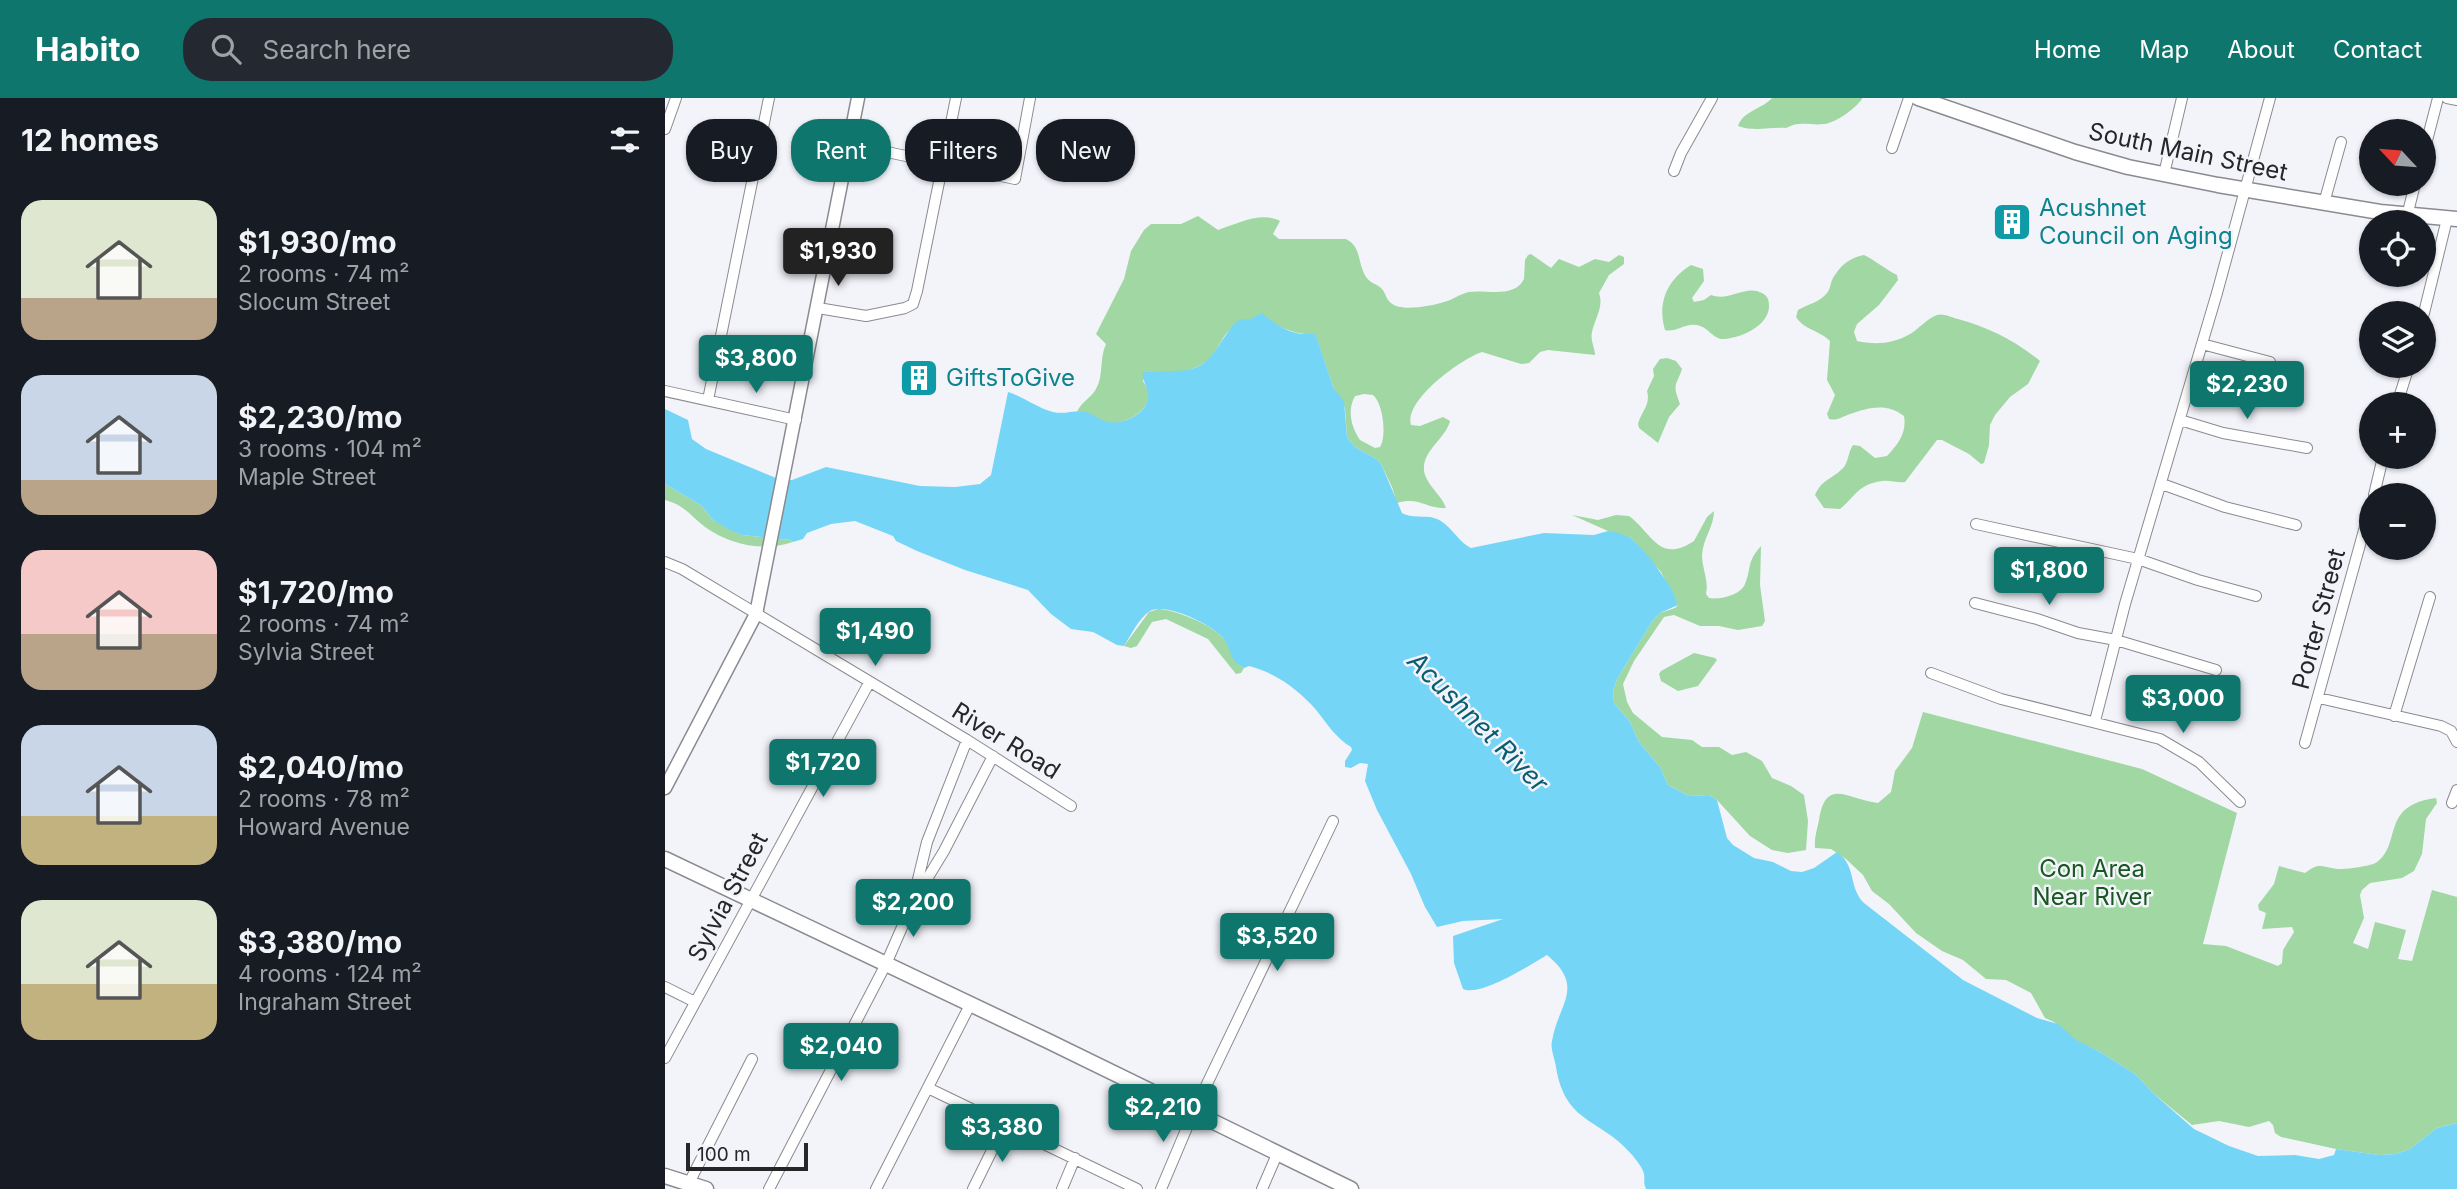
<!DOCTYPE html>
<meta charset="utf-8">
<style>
:root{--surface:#171b24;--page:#242831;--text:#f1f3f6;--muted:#9ea1a6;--accent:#0f766e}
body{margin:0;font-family:Inter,sans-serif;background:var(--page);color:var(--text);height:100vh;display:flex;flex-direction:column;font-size:26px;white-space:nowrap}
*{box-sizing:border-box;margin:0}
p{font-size:23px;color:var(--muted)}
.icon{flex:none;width:38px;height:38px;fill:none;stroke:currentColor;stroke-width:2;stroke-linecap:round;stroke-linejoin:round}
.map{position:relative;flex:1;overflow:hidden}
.sheet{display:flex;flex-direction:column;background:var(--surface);width:665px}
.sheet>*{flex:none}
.top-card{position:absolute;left:21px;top:21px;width:665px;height:63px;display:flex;gap:14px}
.needle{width:46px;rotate:296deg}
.fabs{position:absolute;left:1694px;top:21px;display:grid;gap:14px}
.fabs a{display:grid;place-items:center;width:77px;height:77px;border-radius:50%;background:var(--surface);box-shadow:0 2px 5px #0004;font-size:35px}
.scale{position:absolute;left:21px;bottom:18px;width:122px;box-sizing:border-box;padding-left:7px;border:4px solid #252628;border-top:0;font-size:19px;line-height:24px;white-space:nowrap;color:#252628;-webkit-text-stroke:5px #f3f4fa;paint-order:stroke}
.price{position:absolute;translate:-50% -60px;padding:0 16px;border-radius:7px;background:var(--accent);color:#fff;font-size:23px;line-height:46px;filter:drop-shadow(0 2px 4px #0008)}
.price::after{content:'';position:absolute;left:50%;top:42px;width:21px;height:16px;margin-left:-10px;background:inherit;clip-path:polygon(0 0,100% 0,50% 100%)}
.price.on{background:#222;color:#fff}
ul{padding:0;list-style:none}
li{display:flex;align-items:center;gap:21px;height:175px;padding:0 21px}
li span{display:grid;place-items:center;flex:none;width:196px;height:140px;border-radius:21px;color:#555}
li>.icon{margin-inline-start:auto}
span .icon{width:84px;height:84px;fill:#fffc;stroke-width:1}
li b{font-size:30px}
h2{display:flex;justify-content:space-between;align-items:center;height:84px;padding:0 21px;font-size:30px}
.pill{padding:0 24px;border-radius:28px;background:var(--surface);box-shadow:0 2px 5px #0004;font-size:24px;line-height:63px}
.pill.on{background:var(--accent);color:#fff}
header{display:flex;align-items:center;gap:42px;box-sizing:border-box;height:98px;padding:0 35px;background:var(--accent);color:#fff}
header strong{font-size:33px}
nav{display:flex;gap:38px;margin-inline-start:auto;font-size:24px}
.search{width:490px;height:63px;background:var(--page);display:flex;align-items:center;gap:18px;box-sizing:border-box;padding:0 24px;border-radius:28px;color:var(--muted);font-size:26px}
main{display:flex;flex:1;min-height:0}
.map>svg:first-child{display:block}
.green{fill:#a0d7a2;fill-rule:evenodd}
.water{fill:#75d5f6}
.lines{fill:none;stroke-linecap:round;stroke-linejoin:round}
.minor-casing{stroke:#8a8b91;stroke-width:12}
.tertiary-casing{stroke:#8a8b91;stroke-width:15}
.secondary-casing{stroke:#8a8b91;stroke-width:17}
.minor{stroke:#fff;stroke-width:10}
.tertiary{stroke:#fff;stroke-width:12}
.secondary{stroke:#fff;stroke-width:14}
.labels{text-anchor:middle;stroke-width:5;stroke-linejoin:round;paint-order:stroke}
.street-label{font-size:24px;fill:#252628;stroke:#f3f4fa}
.culture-label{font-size:24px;fill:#0d838f;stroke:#f3f4fa;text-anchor:start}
.park-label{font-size:24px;fill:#195722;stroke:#f3f4fa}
.water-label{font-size:26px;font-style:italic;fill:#095c72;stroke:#f3f4fa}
</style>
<header>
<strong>Habito</strong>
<div class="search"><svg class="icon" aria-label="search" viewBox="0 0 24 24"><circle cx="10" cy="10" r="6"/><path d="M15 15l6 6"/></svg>Search here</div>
<nav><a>Home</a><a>Map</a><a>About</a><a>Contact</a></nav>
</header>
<main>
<section class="sheet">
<h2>12 homes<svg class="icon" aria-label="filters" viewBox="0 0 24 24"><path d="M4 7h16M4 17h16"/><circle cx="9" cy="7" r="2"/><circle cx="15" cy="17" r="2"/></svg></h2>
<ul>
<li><span style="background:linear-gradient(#dfe7d0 70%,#b9a48a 0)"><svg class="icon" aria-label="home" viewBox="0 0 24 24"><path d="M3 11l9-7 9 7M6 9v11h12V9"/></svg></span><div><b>$1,930/mo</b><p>2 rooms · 74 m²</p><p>Slocum Street</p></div></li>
<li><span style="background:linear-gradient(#c9d6e8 75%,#b9a48a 0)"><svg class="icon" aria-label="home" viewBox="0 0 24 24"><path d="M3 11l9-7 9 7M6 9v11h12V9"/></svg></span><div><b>$2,230/mo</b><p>3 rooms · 104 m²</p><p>Maple Street</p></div></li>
<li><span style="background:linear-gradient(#f6c9c9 60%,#b9a48a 0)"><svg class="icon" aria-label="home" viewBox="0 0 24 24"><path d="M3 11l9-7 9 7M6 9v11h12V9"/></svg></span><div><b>$1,720/mo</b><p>2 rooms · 74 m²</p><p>Sylvia Street</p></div></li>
<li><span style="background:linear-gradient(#c9d6e8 65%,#c2b280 0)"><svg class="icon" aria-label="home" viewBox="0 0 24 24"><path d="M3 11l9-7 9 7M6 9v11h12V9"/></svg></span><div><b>$2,040/mo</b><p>2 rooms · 78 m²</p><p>Howard Avenue</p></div></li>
<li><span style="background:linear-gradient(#dfe7d0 60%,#c2b280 0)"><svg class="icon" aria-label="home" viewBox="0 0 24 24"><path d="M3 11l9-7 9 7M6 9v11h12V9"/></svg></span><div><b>$3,380/mo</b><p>4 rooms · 124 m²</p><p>Ingraham Street</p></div></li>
</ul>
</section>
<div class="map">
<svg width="1792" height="1091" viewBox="0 0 1792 1091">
<rect width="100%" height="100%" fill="#f3f4fa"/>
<path class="green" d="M1107 0H1197V1C1191 10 1171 25 1159 26 1146 28 1135 22 1121 30 1105 29 1090 34 1073 28 1078 13 1097 11 1107 0Z
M533 118 553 132C572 126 596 113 615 123L608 136 614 141H681C695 148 693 161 698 173 703 186 710 184 717 191 721 196 721 201 726 205 736 214 766 208 779 204 788 202 794 196 804 194 821 191 849 201 859 181L860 162 863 157 866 156 886 170 894 161 914 169 930 161 944 164 954 157 959 159V166L944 177 934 195C939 209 930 220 927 234 925 242 930 250 930 257L883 252 875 254 864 265 856 266 817 254C796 261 739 302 746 327L755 328 778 319 785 323C781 341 753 355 760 377 765 390 777 398 781 410 762 411 753 398 732 405L727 389 717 368 713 362 690 349 682 339 680 310 669 291 650 236C635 238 613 230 602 220 589 222 577 223 566 231 558 237 554 249 547 258 534 274 502 278 482 273L478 283C481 288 484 293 484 299 481 315 459 327 444 325 432 323 425 313 412 314 416 304 426 300 431 291 439 277 434 261 441 246L431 236 459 181 466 153 479 132 486 126H516ZM699 296 708 297C718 305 722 338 715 349L710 350 695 342C686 329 682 312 690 298Z
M1199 157C1211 163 1220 171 1232 177L1233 182 1214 207 1192 226 1189 234 1192 243C1210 247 1228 246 1245 236 1254 231 1261 221 1272 217 1278 215 1286 219 1293 221 1323 229 1351 243 1375 263L1363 286 1345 299 1330 317 1325 327 1324 347 1319 365 1316 366 1304 356 1277 342H1272L1240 384C1232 385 1225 382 1217 383 1192 387 1192 397 1175 411L1159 410 1150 397C1157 381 1168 381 1179 369 1184 362 1183 354 1188 347L1195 348 1210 360 1222 358C1233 346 1242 335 1239 318 1222 305 1205 309 1185 316 1176 319 1173 323 1164 321L1162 316 1170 297 1162 282 1165 243C1154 232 1139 232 1131 219L1133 212C1143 206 1154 205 1162 195 1166 190 1165 185 1168 180 1176 167 1184 160 1199 157Z
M1026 167 1038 171 1039 183 1027 200 1029 204 1039 202 1046 197C1064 204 1081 186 1097 195 1103 198 1104 202 1104 209 1103 228 1076 240 1059 241 1048 242 1043 228 1031 227 1020 225 1010 235 1000 232 992 205 1002 182 1026 167Z
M1002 260 1011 263 1017 271C1011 289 1007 285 1015 306L1004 319 993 345 974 330 973 326C976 314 986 307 982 293L989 278 988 271 995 261Z
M0 386 37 408 48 422 77 437 125 442 128 444C98 454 65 447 40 429 25 417 19 407 0 402Z
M1049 413C1049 429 1038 440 1037 457 1037 471 1044 482 1041 496L1044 500C1055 502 1076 497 1080 486 1087 469 1081 465 1096 448L1095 487 1100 523 1097 528 1073 532 1054 528H1035L1009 517 999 519 969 563 958 586 962 604 968 615 997 639 1027 642 1037 649H1054L1067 657 1081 654 1097 663 1107 680 1126 688 1139 697 1143 723 1141 752 1123 755 1107 752 1085 738 1052 702 1044 697 1024 698 1003 687 995 669 974 644 965 624 949 605 948 593 952 581 988 522 995 515 1010 510 1013 507 996 474 966 440 943 433 907 417 933 422 951 417 964 418C988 436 994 466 1029 443L1042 419Z
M493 511C511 512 546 526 558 540 568 550 565 563 579 570L576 575 571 576 543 541 501 521 487 524 472 548 466 550 459 548 484 514Z
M1029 555 1050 560 1052 562 1033 588 1013 593 996 583 994 576 996 573Z
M1258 614 1477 671 1572 715 1538 846 1561 848 1613 868 1617 865 1618 852 1629 834 1627 829 1597 831 1601 815 1594 812 1593 807 1609 786 1614 768 1640 775C1656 762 1659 771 1676 771 1683 771 1707 768 1712 764 1737 746 1715 707 1771 700L1772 705 1761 721 1757 756 1749 773 1737 780 1705 785 1697 792 1695 797 1699 820 1688 845 1703 851 1710 824 1741 832 1733 861 1747 863 1767 792 1792 799V1025L1772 1030 1745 1051 1731 1056 1714 1057 1671 1051 1616 1039 1610 1035 1608 1027 1604 1023 1584 1029 1554 1023 1527 1027 1489 996 1470 976 1435 954 1407 941 1389 924 1380 920 1366 895 1341 882 1321 881 1298 862 1277 853 1251 835 1224 806 1207 793 1198 777 1181 761 1166 751 1150 750C1149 740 1152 732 1154 722 1161 678 1183 702 1213 705L1226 694 1230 673 1247 650Z"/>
<path class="water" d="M597 215C610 227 631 240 650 235L669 291 679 303 682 339 690 349 713 362 717 368 737 415C750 422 764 415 776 423 788 431 794 444 806 450L879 435 929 437 943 433 954 435 966 440 986 461 1006 490 1013 507 995 515 988 522 952 581 948 593 949 605 965 624 974 644 995 669 1003 687 1024 698 1044 697 1052 702 1062 740 1068 747 1089 760 1108 764 1126 773 1137 774 1149 770 1172 754C1192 768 1183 789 1199 805L1298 882 1372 920 1393 926 1411 942 1435 954 1470 976 1489 996 1529 1031 1564 1048 1593 1058 1630 1057 1654 1061 1669 1057 1671 1051 1714 1057 1731 1056 1745 1051 1772 1030 1792 1025V1091H981C978 1084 980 1083 979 1076 978 1070 971 1062 968 1058 937 1020 900 1027 891 969 890 961 885 951 887 943 893 906 921 889 882 857 865 867 816 899 798 891L789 865 788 838 838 821 798 823 772 829 760 809 746 776 712 712 700 683 703 666 695 665 686 670 680 669V663L687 652 686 649C671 640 663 627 652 613 634 592 611 575 584 568L579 570C562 561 568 552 558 540 548 527 501 504 485 513 474 520 466 537 459 548L452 547 428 534 406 531 386 516 363 492 300 472 252 453 231 443 228 438 190 423 166 426 142 435 138 441 128 444 125 442 77 437 65 432 48 422 37 408 0 386V311L23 322 27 341 41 351 116 382H127L161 369 255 388 290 389 315 386 326 377 343 294C359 299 372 310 388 314 401 317 410 311 420 314 427 315 433 321 440 323 455 329 480 317 483 301 485 292 477 284 478 275L482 273C490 275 496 273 504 273 548 275 547 251 571 224L577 221 583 222Z"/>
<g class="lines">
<g class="minor-casing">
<path id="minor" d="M1782 0 1792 2
M0 31 11 0
M184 46 350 81 365 0
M1227 50 1244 0
M1759 54 1773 0
M1009 73 1016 55 1047 0
M1499 76 1517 0
M1659 105 1676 44
M1742 118 1750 86
M153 210 201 218 240 210 248 206 252 193 291 0
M1759 215 1782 121
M1537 246 1605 264
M0 293 131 322
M43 302 104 0
M1732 306 1744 268
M1515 322 1558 335 1642 350
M1497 386 1560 409 1631 427
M1709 397 1718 359
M1311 426 1473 461 1533 482 1591 498
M0 464 17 471 302 642 406 708
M1310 505 1372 521 1413 535 1451 542 1551 572
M1266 575 1336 601 1495 641 1534 664 1575 704
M1654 600 1776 628 1786 633 1792 644
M1729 618 1765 499
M1430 623 1460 506 1552 195 1605 0
M1640 645 1706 407
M1787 705 1792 692
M250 794 262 744 302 642
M0 889 30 904
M0 960 204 585
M263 990 472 1091
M24 1085 87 961
M104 1091 221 866 248 804 279 753 328 658
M211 1091 305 907
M308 1091 339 1028
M397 1091 410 1060
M496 1091 529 1013 668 723
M597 1091 613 1054"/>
</g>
<g class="tertiary-casing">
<path id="tertiary" d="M0 690 91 516 193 0"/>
</g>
<g class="secondary-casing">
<path id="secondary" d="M1253 0 1410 54 1463 69 1553 87 1715 114 1792 121
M0 761 383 943 686 1091
M0 1078 41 1091"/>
</g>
<use href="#minor" class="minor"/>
<use href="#tertiary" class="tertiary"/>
<use href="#secondary" class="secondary"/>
</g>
<defs>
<g id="building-square" transform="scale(2.0125)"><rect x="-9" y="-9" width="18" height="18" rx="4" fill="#0f9aa8" stroke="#f3f4fa"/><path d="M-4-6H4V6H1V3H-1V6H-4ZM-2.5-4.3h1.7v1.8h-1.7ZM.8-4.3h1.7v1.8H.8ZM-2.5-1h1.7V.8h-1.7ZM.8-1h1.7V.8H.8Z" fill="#fff"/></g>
</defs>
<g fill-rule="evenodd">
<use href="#building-square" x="1347" y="124"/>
<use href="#building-square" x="254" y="280"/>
</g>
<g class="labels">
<g class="street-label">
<text transform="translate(1523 54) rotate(12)" y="8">South Main Street</text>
<text transform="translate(1654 521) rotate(-75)" y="8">Porter Street</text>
<text transform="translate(341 643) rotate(32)" y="8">River Road</text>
<text transform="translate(63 799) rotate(-62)" y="8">Sylvia Street</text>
</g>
<g class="culture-label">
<text x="1374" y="118">Acushnet<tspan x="1374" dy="28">Council on Aging</tspan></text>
<text x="281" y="288">GiftsToGive</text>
</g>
<g class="park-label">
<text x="1427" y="779">Con Area<tspan x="1427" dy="28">Near River</tspan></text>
</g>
<g class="water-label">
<text transform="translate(813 624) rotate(45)" y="9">Acushnet River</text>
</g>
</g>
</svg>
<div class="fabs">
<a><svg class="needle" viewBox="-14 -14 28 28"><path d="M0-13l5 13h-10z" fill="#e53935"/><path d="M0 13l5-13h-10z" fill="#9ea1a6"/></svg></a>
<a><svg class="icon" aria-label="locate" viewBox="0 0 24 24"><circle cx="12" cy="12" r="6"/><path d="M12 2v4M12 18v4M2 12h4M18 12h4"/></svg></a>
<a><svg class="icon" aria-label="layers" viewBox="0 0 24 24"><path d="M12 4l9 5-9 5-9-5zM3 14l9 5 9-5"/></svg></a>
<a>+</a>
<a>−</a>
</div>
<div class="scale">100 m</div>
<b class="price on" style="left:173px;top:190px">$1,930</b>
<b class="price" style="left:91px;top:297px">$3,800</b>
<b class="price" style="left:1582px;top:323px">$2,230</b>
<b class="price" style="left:1384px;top:509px">$1,800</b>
<b class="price" style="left:210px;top:570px">$1,490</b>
<b class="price" style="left:1518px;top:637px">$3,000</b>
<b class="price" style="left:158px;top:701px">$1,720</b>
<b class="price" style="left:248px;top:841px">$2,200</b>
<b class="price" style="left:612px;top:875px">$3,520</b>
<b class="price" style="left:176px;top:985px">$2,040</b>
<b class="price" style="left:498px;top:1046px">$2,210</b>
<b class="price" style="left:337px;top:1066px">$3,380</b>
<div class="top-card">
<a class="pill">Buy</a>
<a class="pill on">Rent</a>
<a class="pill">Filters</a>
<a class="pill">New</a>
</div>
</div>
</main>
